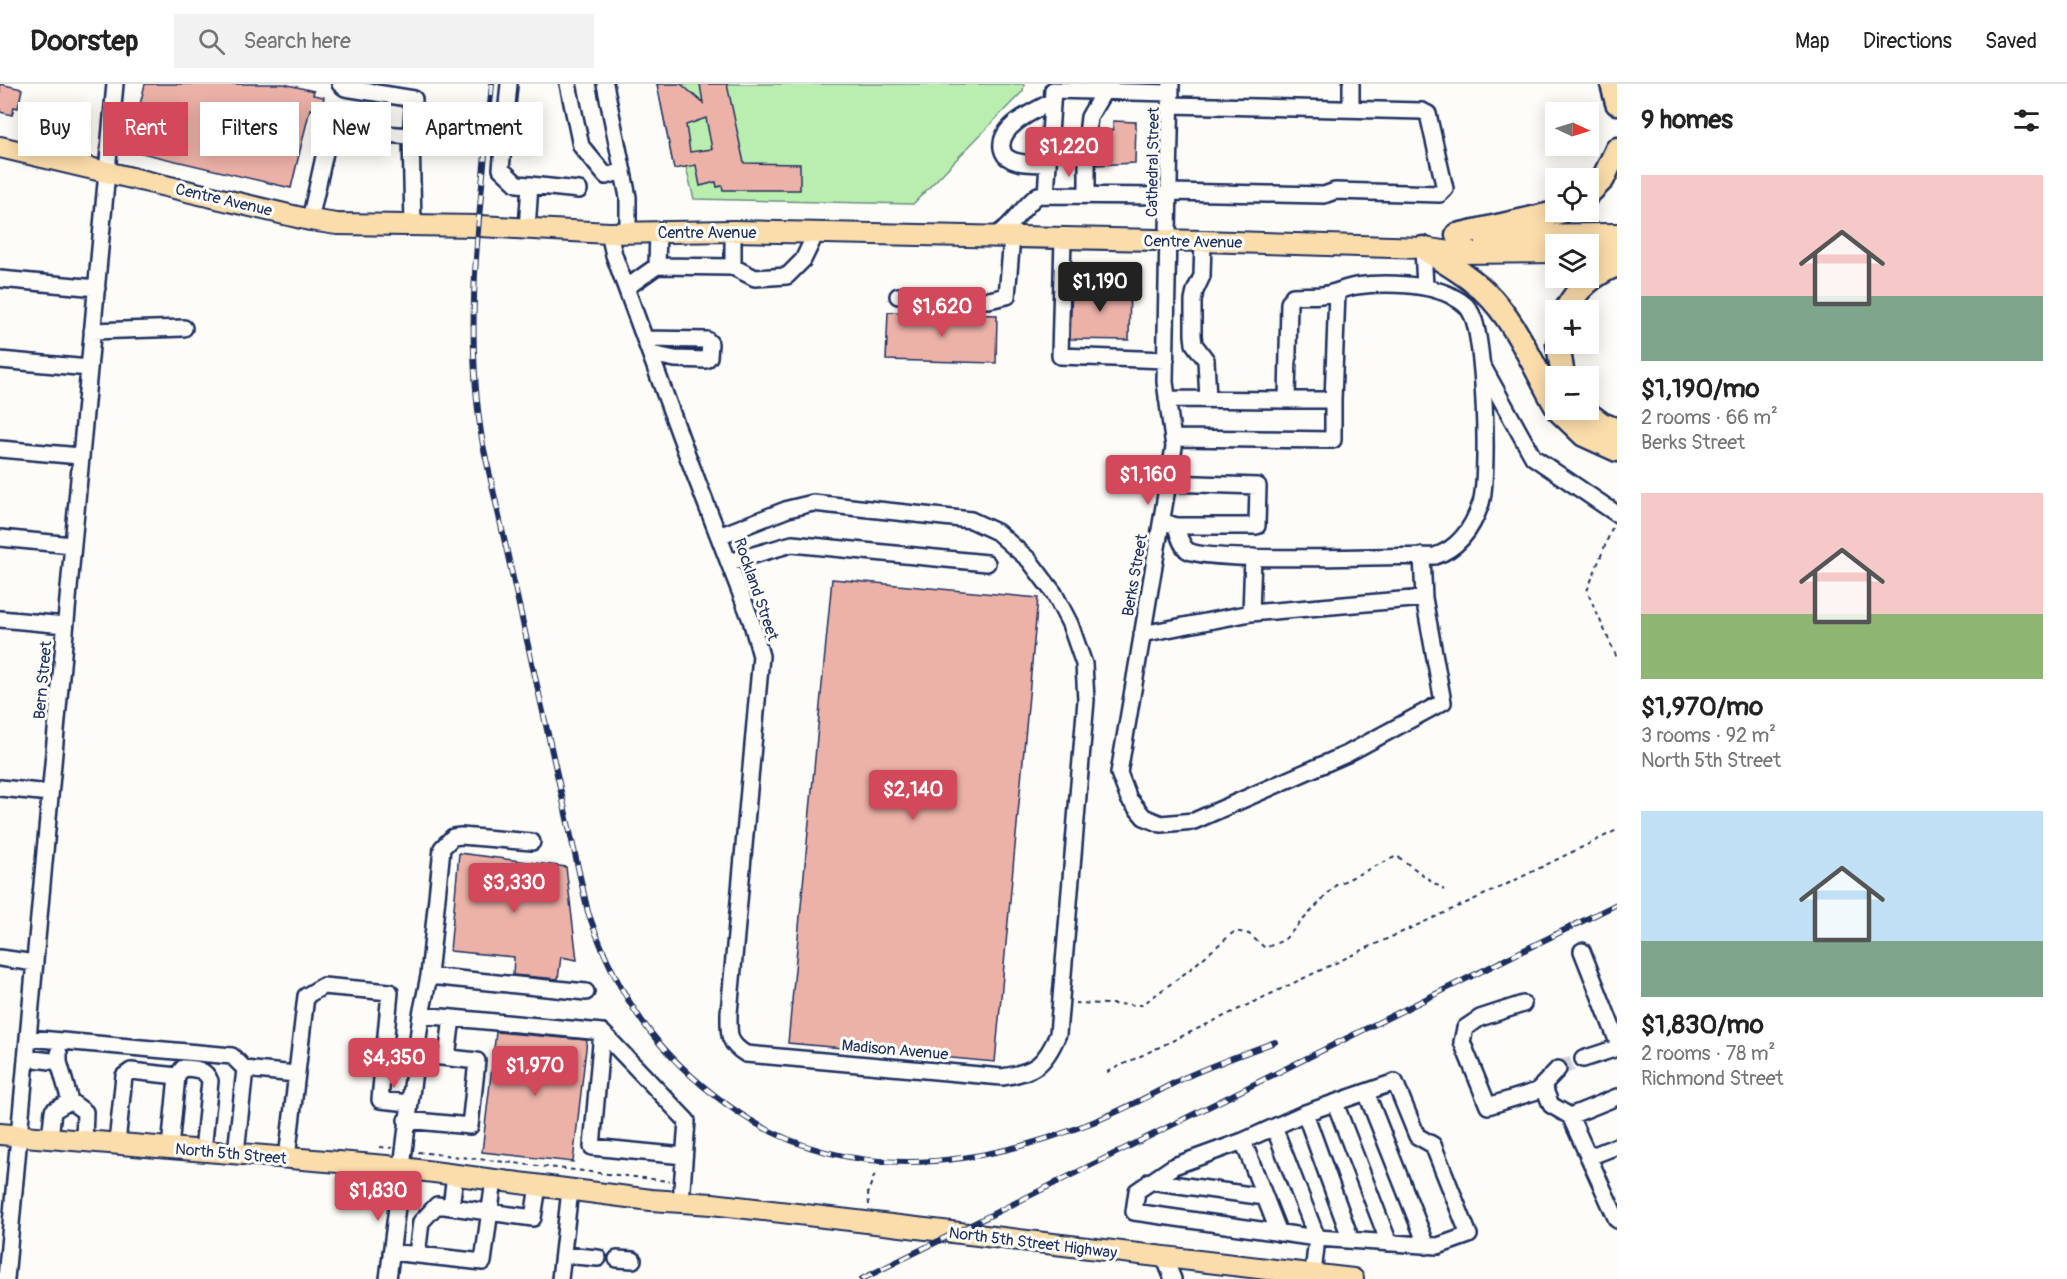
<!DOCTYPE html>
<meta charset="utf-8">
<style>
:root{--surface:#fff;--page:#f2f2f2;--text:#222;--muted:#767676;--line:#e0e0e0;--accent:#d1495b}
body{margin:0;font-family:Pangolin,sans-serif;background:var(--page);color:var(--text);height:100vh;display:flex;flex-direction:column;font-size:22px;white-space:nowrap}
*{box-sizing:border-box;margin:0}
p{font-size:20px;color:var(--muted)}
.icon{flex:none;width:33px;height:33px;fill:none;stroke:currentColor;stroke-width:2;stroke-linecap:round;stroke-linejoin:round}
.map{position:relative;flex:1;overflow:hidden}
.side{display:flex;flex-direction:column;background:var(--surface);width:450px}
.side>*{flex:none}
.guide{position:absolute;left:18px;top:18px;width:570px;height:54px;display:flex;gap:12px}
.needle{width:39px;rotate:94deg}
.tools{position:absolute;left:1545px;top:18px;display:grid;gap:12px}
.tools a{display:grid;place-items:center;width:54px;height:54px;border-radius:0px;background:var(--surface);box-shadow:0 3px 15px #0003;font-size:30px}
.price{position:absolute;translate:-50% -51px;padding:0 14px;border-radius:6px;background:var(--accent);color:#fff;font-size:20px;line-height:39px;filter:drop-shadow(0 2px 3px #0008)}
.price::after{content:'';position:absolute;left:50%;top:36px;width:18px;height:14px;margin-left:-9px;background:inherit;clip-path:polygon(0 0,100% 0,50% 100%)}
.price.active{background:#222;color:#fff}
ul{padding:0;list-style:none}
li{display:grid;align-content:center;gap:12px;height:318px;padding:0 24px}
li span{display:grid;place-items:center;height:186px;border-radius:0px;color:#555}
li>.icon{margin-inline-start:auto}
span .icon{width:108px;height:108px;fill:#fffc;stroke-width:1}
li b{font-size:26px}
h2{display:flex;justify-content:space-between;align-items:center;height:72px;padding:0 24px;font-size:26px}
.tag{padding:0 21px;border-radius:0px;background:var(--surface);box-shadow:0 3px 15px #0003;font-size:21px;line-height:54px}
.tag.active{background:var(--accent);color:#fff}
header{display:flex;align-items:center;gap:36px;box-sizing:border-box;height:84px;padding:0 30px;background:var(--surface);border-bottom:2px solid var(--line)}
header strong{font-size:28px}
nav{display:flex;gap:33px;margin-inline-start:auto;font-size:21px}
.search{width:420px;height:54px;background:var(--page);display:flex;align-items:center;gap:15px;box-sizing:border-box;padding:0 21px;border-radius:0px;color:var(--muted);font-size:22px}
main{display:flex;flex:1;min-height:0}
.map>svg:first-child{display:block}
.green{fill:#baeeae;stroke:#6a8e86;stroke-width:1.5}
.building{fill:#ecb2a8;stroke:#1b2f5e;stroke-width:1.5;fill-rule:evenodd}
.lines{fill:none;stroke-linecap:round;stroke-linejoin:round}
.minor-tunnel{stroke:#d0d3d8;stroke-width:15;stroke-dasharray:15 8;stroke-linecap:butt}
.minor-casing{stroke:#1b2f5e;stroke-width:20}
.major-casing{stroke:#1b2f5e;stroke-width:24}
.highway-casing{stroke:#1b2f5e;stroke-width:27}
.path{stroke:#1b2f5e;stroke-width:2;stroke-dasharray:4.5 4.5;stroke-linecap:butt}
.minor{stroke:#fdfcf7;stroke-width:15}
.major{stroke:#fbddab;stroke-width:20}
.highway{stroke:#fbddab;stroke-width:22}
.rail-casing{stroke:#1b2f5e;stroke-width:6}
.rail{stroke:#fdfcf7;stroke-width:4;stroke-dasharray:11;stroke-linecap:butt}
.labels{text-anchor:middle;stroke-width:6;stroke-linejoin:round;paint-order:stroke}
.street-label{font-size:16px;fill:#1b2f5e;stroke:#fdfcf7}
</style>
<header>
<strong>Doorstep</strong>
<div class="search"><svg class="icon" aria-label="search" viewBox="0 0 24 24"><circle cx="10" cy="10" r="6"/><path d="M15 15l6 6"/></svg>Search here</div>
<nav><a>Map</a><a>Directions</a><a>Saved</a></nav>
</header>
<main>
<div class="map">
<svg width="1617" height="1195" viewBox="0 0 1617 1195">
<rect width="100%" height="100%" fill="#fdfcf7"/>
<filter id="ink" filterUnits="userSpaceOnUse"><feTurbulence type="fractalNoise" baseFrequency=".0167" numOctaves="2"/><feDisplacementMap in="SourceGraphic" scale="12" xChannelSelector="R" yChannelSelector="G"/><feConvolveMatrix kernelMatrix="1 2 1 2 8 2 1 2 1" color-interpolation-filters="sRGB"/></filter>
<g filter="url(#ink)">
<path class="green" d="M657 0H1024L1023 7 913 120 694 115 686 83 674 85Z"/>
<path class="building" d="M0 0 22 5 18 24 14 23 12 31 0 28Z
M145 0H284L314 7 313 11 324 13 321 28 310 25 291 104 129 66Z
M657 0H681L703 19 700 0H727L744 79 800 80V106H723L722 102 717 103 716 98 700 102 696 81 674 85ZM706 34 712 65 690 68 686 41Z
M1113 37 1136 38 1135 79 1097 81V71L1094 65 1097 46H1113Z
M1072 201 1130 202 1129 256 1070 255Z
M888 228 997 231 996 279 886 276Z
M832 495 1038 514 995 978 788 959Z
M459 769 566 783 577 876 561 873 558 895 513 891 514 873 450 867Z
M496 948 587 956 573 1078 482 1068Z"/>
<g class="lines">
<path class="minor-tunnel" d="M1558 985 1583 975"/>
<g class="minor-casing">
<path id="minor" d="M340 0 345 4 414 15 411 52
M509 0 501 85 517 100 530 101
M568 0 581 62 606 92 623 87
M605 0 628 113V148
M1351 25V0
M1086 59 1089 33 1103 9
M1047 80C1036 79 1020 81 1010 75 1005 73 1003 69 1002 64 999 42 1034 27 1051 18
M1169 108 1324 111 1335 107 1440 110 1445 105 1428 30 1422 27 1170 21
M1046 110 1053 6 1171 9
M1087 110V72
M310 136 330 46 411 52 413 141
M527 145 530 101 579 106
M609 149 614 171 688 373 751 536 761 572 729 929C729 949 727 959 746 970L1002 993C1035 988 1045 981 1058 950L1086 616 1084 580 1070 540 1054 509 1029 476 997 448 971 436 813 419 788 425 719 452
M992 153C1012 144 1021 124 1038 111L1169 112
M1063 154 1060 272 1166 276
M1203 157 1202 192 1195 207 1193 217V251L1194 260 1206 276 1208 315
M1423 164 1425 203
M657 182 733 183V147
M733 183 755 194 787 192 803 176 816 149
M0 195 97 204
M626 204 657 182 658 148
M898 212 989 216 1007 212 1012 153
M92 247 184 244
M645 255 707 256 710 259 709 273 706 276 675 275 651 270
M0 276 89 284
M1482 281 1533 373 1617 430
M1167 315 1287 316
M1173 354 1333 356V316
M0 365 80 372
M1168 399 1258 402 1257 442H1176
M1162 437 1176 442C1178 450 1181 461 1187 466 1204 479 1401 472 1435 472 1460 464 1473 443 1481 419 1489 393 1485 252 1471 229 1468 222 1461 217 1455 214 1431 199 1383 198 1356 202 1344 204 1333 210 1321 211 1312 212 1303 211 1293 212L1289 219 1287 316H1333L1337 208
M0 454 72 461
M1422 472 1424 514
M729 478 792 460 987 479
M1251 529 1253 473
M0 535 65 541
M1142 550 1251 529 1424 514 1443 618 1347 670 1194 737 1161 740 1144 733 1129 715 1119 689 1174 363 1165 298 1171 0
M0 704 50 709
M1582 867 1617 956
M0 874 35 879
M429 892 586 908
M1523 920 1480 934 1465 944 1462 958 1488 1022 1537 1007 1558 985
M421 931 602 948
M28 954 232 972 245 985
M447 973 452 934
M26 974 59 978V969
M1583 975 1617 964
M59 978 70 1017 85 1028 84 1057
M1543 1001 1551 1021 1570 1032
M1366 1008 1427 1162
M1335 1019 1389 1159
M1305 1029 1351 1156
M1570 1032 1617 1136
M1570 1032 1617 1013
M406 1036 470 1042 477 977 415 970
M1274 1043 1317 1154 1134 1128 1137 1107 1174 1082 1243 1057 1305 1029 1395 998 1417 1052 1433 1061 1469 1151 1438 1162 1317 1154 1313 1190
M50 1054 53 1027 70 1017
M1243 1057 1279 1149
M117 1059 124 992 131 987 177 992
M170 1064 177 992 183 984C195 985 205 984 210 997L203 1067
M236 1069 245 985 296 990
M1589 1073 1617 1062
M287 1074 306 912 323 902 390 908 380 1016 409 1019
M1150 1097 1265 1113
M681 1118 687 1037 602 948 592 1063 684 1072
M451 1123 455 1091
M391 1168 483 1178 494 1096
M417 1171 421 1138 437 1121 533 1134 538 1102
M563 1171 598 1174
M1164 1173 1173 1195
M617 1175 633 1176
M6 1195 115 0
M388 1195 421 931 429 892 442 764 453 753 461 752 532 758
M560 1195 570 1106"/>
</g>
<g class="major-casing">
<path id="major" d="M0 63 310 136 337 140 479 142 609 149 733 147 1203 157 1423 164 1457 169 1556 168
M1483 151 1617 150
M1588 168H1617
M0 1050 387 1082 651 1116 712 1120 1353 1195"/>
</g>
<g class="highway-casing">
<path id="highway" d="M1612 0 1617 19
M1588 110 1603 95 1617 65
M1457 151 1560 128
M1423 164C1443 178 1466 189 1484 207 1516 237 1534 284 1556 322
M1566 226C1577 204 1594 190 1617 181
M1558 260 1563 292
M1558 326 1584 351 1617 366
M1583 326 1602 340 1617 346"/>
</g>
<path class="path" d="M1612 444 1587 507 1617 574
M1075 919 1142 921 1188 887 1235 847 1249 850 1265 864 1284 856 1336 801 1397 772 1444 806
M1107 988 1367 864 1499 804 1617 746
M380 1063 392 1064
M418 1068 669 1097
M869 1121 868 1108 876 1087"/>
<use href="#minor" class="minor"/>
<use href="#major" class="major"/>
<use href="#highway" class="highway"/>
<g class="rail-casing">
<path id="rail" d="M492 0C481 120 462 241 483 361L588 828C618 913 655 969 729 1022 838 1101 969 1086 1088 1040 1122 1027 1154 1009 1186 993 1215 980 1245 969 1275 958
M862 1195 1617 820"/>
</g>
<use href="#rail" class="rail"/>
</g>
</g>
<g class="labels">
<g class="street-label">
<text transform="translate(1152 78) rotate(-89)" y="6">Cathedral Street</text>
<text transform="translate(224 115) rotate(13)" y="6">Centre Avenue</text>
<text x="707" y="154">Centre Avenue</text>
<text transform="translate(1193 157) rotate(1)" y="6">Centre Avenue</text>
<text transform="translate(1134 491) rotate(-80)" y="6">Berks Street</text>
<text transform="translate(757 505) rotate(71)" y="6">Rockland Street</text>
<text transform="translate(42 596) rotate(-85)" y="6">Bern Street</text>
<text transform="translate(895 965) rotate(5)" y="6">Madison Avenue</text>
<text transform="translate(231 1069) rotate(5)" y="6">North 5th Street</text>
<text transform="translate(1033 1158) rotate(7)" y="6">North 5th Street Highway</text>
</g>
</g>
</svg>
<div class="tools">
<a><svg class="needle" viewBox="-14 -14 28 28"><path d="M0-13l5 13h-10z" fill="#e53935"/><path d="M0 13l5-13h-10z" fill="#767676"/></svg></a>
<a><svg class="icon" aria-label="locate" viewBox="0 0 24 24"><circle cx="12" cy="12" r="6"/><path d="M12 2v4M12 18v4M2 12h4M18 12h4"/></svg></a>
<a><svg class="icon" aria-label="layers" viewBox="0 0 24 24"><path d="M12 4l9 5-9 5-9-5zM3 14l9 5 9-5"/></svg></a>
<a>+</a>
<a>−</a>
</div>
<b class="price" style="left:1069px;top:94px">$1,220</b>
<b class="price active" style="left:1100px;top:229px">$1,190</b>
<b class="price" style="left:942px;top:254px">$1,620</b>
<b class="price" style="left:1148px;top:422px">$1,160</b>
<b class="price" style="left:913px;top:737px">$2,140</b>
<b class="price" style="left:514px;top:830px">$3,330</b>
<b class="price" style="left:394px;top:1005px">$4,350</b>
<b class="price" style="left:535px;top:1013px">$1,970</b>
<b class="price" style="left:378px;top:1138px">$1,830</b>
<div class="guide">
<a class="tag">Buy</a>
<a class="tag active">Rent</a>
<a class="tag">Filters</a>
<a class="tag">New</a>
<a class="tag">Apartment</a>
</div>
</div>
<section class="side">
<h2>9 homes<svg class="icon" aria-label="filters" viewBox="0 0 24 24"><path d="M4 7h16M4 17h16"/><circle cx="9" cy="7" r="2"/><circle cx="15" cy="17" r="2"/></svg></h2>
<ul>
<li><span style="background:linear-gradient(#f6c9c9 65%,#7fa58c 0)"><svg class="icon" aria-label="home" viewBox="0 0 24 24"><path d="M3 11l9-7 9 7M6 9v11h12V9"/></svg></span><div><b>$1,190/mo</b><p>2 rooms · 66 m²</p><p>Berks Street</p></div></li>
<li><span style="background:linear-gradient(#f6c9c9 65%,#8fb573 0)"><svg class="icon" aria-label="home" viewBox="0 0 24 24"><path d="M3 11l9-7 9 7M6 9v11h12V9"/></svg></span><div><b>$1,970/mo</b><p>3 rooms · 92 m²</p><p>North 5th Street</p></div></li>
<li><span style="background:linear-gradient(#bfe0f5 70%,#7fa58c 0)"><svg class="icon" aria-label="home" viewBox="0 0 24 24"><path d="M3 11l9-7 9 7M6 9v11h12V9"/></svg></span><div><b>$1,830/mo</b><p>2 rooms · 78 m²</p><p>Richmond Street</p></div></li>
</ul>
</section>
</main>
